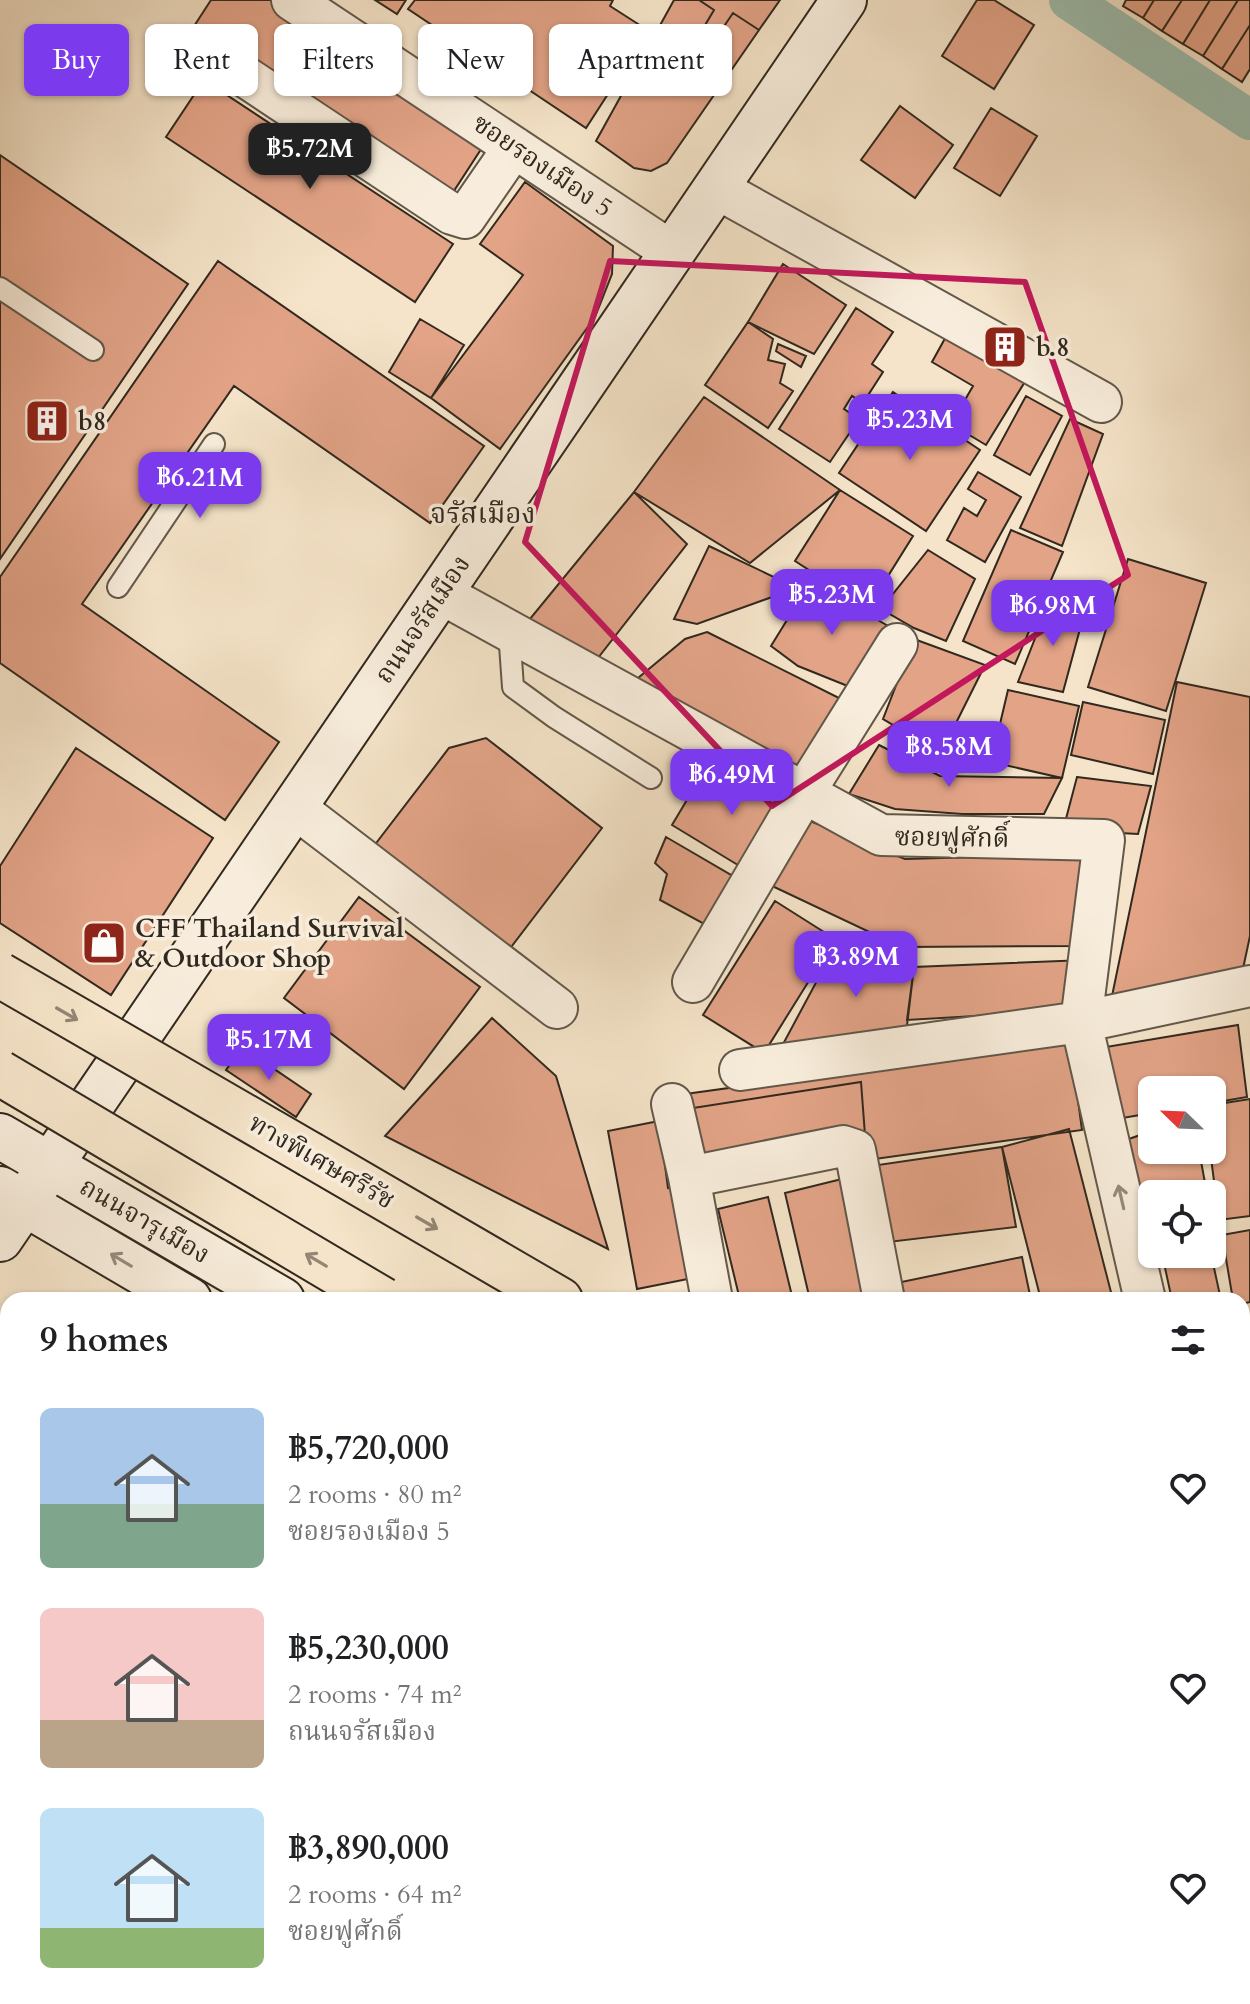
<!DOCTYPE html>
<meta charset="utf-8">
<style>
:root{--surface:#fff;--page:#f6f6f6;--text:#202124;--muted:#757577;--accent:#7c3aed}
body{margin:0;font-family:Cardo,"Noto Serif Thai",serif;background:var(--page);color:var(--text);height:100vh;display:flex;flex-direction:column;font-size:30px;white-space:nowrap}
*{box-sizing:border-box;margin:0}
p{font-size:26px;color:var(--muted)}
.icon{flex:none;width:44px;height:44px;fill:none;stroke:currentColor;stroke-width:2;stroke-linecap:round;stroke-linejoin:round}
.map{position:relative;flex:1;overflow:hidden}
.panel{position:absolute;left:0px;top:1292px;width:1250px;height:712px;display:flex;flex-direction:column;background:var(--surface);border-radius:24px 24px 0 0;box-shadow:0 2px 6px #0004}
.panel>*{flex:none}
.guide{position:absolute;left:24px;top:24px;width:800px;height:72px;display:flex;gap:16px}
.needle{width:52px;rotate:293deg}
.tools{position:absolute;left:1138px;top:1076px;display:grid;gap:16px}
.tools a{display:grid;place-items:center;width:88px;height:88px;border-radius:12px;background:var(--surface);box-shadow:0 2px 6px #0004;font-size:40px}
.price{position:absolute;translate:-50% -68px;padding:0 18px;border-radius:16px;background:var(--accent);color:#fff;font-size:26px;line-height:52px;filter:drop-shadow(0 2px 4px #0008)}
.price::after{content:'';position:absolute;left:50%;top:48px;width:24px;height:18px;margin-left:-12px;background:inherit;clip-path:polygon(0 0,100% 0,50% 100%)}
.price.selected{background:#222;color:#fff}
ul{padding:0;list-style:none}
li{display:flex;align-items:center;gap:24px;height:200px;padding:0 40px}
li span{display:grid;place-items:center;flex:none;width:224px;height:160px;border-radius:12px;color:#555}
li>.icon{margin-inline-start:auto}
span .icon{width:96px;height:96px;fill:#fffc;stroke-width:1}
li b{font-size:34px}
h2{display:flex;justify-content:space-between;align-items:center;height:96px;padding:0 40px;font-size:34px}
.pill{padding:0 28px;border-radius:12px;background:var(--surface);box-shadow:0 2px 6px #0004;font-size:28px;line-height:72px}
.pill.selected{background:var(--accent);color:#fff}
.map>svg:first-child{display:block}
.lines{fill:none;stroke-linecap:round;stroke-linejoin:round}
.canal{stroke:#9dbfb0;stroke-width:40}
.building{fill:#e2a387;stroke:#31291f;stroke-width:2}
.lane-casing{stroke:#62584a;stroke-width:24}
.street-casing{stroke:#62584a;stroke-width:44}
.secondary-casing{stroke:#31291f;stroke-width:48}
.highway-casing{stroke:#31291f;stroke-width:48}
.path{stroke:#31291f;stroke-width:5;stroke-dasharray:2 4;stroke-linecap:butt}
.lane{stroke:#f8eddc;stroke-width:20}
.street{stroke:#f8eddc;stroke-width:40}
.secondary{stroke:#f8eddc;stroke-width:44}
.highway{stroke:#f5e4c9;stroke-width:44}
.highway-bridge-casing{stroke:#31291f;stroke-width:48;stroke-linecap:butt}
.highway-bridge{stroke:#f5e4c9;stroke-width:44}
.oneway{stroke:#938674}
.oneway2{stroke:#948b7e}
.marked{fill:none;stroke:#c2185b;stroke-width:6;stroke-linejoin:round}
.labels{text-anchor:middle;stroke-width:7;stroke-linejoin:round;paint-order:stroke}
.street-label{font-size:26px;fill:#31291f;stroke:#f8eddc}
.poi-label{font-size:26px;font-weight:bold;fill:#31291f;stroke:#f8eddc;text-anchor:start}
.neighbourhood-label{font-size:28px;fill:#31291f;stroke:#f8eddc}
</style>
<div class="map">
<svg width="1250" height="2004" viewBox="0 0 1250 2004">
<rect width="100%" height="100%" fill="#f5e4c9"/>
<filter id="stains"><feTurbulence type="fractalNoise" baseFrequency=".0025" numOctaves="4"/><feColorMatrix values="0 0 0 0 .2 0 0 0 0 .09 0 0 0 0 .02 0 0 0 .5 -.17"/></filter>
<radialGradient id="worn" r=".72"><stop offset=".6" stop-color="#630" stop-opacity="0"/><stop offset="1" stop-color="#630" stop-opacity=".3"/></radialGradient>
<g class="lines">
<path class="canal" d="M1069 0 1250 120"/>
</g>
<path class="building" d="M211 0H270L487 140 448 200 189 34Z
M375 0H406L397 14Z
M415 0H613L610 6 652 33 629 67 597 46 579 74 608 94 586 128 408 9Z
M674 0H699L714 10 701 32 714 41 733 13 759 30 667 163 651 171 634 168 596 141Z
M699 0H780L759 30 733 13 714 41 701 32 714 10Z
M977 0H994L1034 25 994 89 942 56Z
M1126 0H1154L1143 18 1123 6Z
M1154 0H1182L1162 31 1143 18Z
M1182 0H1210L1183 44 1162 31Z
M1210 0H1238L1203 56 1183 44Z
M1238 0H1250V25L1222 69 1203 56Z
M1250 25V69L1242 82 1222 69Z
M204 80 453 244 415 302 166 137Z
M900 106 953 145 915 198 861 160Z
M991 108 1037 136 1000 196 954 168Z
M0 155 188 284 0 559Z
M525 182 613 246 612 274 595 317 500 449 431 398 523 275 480 244Z
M218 261 484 446 430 523 234 386 82 604 279 742 225 820 0 663V577Z
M783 264 846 305 814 354 748 322Z
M856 308 893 332 872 364 883 372 863 403 852 396 844 409 859 419 830 462 779 429Z
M420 319 464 345 431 398 389 372Z
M748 322 773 339 768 360 785 364 780 383 793 391 768 428 705 385Z
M948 333 1026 380 986 445 951 424 973 386 932 362Z
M778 344 806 356 801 367 776 351Z
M893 392 980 450 926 531 839 473Z
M1026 396 1062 416 1030 475 994 455Z
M704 397 840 490 750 563 634 492Z
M1070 419 1103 434 1062 546 1020 528Z
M978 472 1021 497 985 562 947 540 964 508 977 516 986 500 968 489Z
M840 490 913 536 868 608 795 561Z
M634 492 687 544 594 663 525 625Z
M1011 530 1063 552 1015 664 963 641Z
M709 546 797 588 697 624 674 619Z
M928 550 975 579 946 641 914 628 881 609Z
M1128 559 1206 583 1166 711 1088 687Z
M806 578 895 630 860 691 798 666 771 646 787 620Z
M1050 600 1084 614 1063 692 1018 682Z
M707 632 845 701 806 779 626 688 685 639Z
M914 639 985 665 941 753 883 719Z
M1177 682 1250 697V936L1241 978 1112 996Z
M1008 690 1079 706 1062 778 991 762Z
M1083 702 1165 720 1153 774 1071 755Z
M486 738 602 828 502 959 367 855 449 748Z
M879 745 940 776 1062 778 1044 814H962L895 809 849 794Z
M76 748 213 838 111 995 0 923V866Z
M709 763 792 806 751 873 672 825Z
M1077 777 1151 786 1138 834 1063 830Z
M805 819 905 859 1091 854 1082 946 901 947 770 885Z
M666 837 743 882 717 931 660 900 667 874 655 863Z
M359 897 480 987 404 1089 284 998Z
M775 901 835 939 764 1053 703 1015Z
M834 949 894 951 896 963 914 967 906 1034 782 1046Z
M1085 960 1079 1010 907 1020 914 967Z
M492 1018 556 1076 608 1249 385 1136Z
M1238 1025 1247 1097 1212 1103V1090H1152V1113L1093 1123 1082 1051Z
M1070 1041 1082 1130 668 1188 656 1098Z
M242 1047 311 1094 296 1117 226 1070Z
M861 1082 865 1135 697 1166 680 1110Z
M1250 1099V1216L1219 1220 1210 1150H1212V1105Z
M664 1120 693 1278 637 1289 608 1131Z
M1069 1129 1113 1300H1041L1002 1147Z
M1152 1131V1150H1199L1207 1194H1152V1223L1139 1224 1123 1141Z
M1002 1147 1016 1227 880 1243 871 1166Z
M850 1177 870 1300H810L785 1193Z
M768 1197 793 1300H740L718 1209Z
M1250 1230V1302L1242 1304V1300H1233L1222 1235Z
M1162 1254H1211L1221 1300H1172Z
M1022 1257 1031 1300H890L887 1285Z
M1250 1325V1578L1242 1572V1327Z
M0 1950 8 1955V1996H66L67 2004H0Z
M188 1996H266L268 2004H190Z
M396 1996H502L504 2004H399Z
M620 1996H691L694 2004H623Z
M701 1996H783L785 2004H703Z
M810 1996H877L880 2004H812Z
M915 1996H1063L1058 2004H899L898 1999Z"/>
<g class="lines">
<g class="lane-casing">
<path id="lane" d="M0 288 93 350
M118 587 214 444
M509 631 513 687 554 717 651 778
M0 1870 8 1857
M799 1996 801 2004
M886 1996 888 2004"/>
</g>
<g class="street-casing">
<path id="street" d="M292 0 672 252
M205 50 452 214 465 218 514 147
M716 188 1101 402
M440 593 881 835 1104 840 1081 1022 1145 1300
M294 807 557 1008
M693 982 804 793 897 644
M740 1070 1081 1022 1250 986
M672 1104 689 1177 712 1300
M689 1177 843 1146 855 1150 884 1300
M1242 1607 1250 1611
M602 1996 605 2004"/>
</g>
<g class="secondary-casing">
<path id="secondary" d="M0 1136 282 1300
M0 1189 189 1300
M0 1239 844 0
M1242 1861 1250 1865
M1242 1933 1250 1939
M1237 2004 1250 1983"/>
</g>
<g class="highway-casing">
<path id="highway" d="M311 1155 560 1300
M1242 1641 1250 1645
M1242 1708 1250 1713
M1242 1810 1250 1815
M1154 1996 1160 2004"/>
</g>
<path class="path" d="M0 1691 8 1715
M89 1996 91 2004"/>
<use href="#lane" class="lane"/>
<use href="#street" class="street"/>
<use href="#secondary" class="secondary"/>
<use href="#highway" class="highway"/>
<g class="highway-bridge-casing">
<path id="highway-bridge" d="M0 975 311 1155
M0 1073 383 1300"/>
</g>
<use href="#highway-bridge" class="highway-bridge"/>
</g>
<defs><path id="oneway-shaft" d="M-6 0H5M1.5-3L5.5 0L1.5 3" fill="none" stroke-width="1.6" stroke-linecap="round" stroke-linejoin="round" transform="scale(2)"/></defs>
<g class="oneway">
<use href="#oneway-shaft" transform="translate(67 1014) rotate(30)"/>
<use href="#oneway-shaft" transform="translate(427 1223) rotate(30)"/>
<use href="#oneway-shaft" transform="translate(316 1260) rotate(-149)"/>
</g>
<g class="oneway2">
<use href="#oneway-shaft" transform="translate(1121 1197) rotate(-103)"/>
<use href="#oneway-shaft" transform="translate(121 1260) rotate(-149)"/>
</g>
<path class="marked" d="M610 261 1025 282 1128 575 772 806 525 542Z"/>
<defs>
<g id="building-square" transform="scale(2.3)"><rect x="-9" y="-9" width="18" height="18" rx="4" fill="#8f2418" stroke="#f8eddc"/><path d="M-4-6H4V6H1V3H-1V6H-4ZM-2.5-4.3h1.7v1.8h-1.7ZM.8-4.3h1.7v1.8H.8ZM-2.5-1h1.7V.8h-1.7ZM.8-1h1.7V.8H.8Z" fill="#fff"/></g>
<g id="shop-square" transform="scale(2.3)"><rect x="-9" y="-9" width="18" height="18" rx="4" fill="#8f2418" stroke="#f8eddc"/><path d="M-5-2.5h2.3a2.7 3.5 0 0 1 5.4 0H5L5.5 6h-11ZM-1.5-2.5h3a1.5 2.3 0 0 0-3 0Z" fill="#fff"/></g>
</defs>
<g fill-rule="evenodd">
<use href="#building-square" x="1005" y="347"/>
<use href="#building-square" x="47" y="421"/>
<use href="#shop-square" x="104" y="943"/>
</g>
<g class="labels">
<g class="street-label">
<text transform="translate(543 165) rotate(34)" y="9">ซอยรองเมือง 5</text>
<text transform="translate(422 619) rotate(-56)" y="9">ถนนจรัสเมือง</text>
<text transform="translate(952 837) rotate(1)" y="9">ซอยฟูศักดิ์</text>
<text transform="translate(322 1161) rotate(30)" y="9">ทางพิเศษศรีรัช</text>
<text transform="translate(145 1220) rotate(30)" y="9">ถนนจารุเมือง</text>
</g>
<g class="poi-label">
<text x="1036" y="356">b.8</text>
<text x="78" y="430">b8</text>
<text x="135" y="937">CFF Thailand Survival<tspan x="135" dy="30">&amp; Outdoor Shop</tspan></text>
</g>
<g class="neighbourhood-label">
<text x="483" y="523">จรัสเมือง</text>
</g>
</g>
<rect width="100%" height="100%" filter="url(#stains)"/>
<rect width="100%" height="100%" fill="url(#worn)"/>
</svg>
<div class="tools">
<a><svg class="needle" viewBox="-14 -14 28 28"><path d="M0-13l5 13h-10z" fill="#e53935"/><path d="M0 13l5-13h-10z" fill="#757577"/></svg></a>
<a><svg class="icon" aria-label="locate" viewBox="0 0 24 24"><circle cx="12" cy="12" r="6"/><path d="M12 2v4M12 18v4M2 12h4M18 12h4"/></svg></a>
</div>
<b class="price selected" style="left:310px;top:191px">฿5.72M</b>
<b class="price" style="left:910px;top:462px">฿5.23M</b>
<b class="price" style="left:200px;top:520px">฿6.21M</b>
<b class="price" style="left:832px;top:637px">฿5.23M</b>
<b class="price" style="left:1053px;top:648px">฿6.98M</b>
<b class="price" style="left:949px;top:789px">฿8.58M</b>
<b class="price" style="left:732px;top:817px">฿6.49M</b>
<b class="price" style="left:856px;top:999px">฿3.89M</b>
<b class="price" style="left:269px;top:1082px">฿5.17M</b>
<div class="guide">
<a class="pill selected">Buy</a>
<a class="pill">Rent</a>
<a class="pill">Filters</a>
<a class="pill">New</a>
<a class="pill">Apartment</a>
</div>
<section class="panel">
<h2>9 homes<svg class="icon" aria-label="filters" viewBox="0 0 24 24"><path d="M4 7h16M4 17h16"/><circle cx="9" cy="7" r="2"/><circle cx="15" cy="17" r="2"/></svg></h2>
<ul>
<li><span style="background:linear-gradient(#a9c7e8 60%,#7fa58c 0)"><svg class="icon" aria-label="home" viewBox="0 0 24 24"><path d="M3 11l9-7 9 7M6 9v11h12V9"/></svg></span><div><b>฿5,720,000</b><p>2 rooms · 80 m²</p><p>ซอยรองเมือง 5</p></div><svg class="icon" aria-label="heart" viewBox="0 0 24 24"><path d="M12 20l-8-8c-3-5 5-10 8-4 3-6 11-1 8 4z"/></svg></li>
<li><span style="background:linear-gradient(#f6c9c9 70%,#b9a48a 0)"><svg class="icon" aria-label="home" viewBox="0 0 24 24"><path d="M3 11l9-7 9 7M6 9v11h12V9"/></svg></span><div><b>฿5,230,000</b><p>2 rooms · 74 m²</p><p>ถนนจรัสเมือง</p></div><svg class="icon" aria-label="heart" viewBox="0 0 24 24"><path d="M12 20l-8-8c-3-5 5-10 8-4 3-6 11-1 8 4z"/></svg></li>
<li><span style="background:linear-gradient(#bfe0f5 75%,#8fb573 0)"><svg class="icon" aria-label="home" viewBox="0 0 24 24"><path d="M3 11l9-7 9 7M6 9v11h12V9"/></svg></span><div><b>฿3,890,000</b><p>2 rooms · 64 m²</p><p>ซอยฟูศักดิ์</p></div><svg class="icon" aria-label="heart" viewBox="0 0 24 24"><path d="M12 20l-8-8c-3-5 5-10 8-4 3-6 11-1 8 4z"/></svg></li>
</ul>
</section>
</div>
